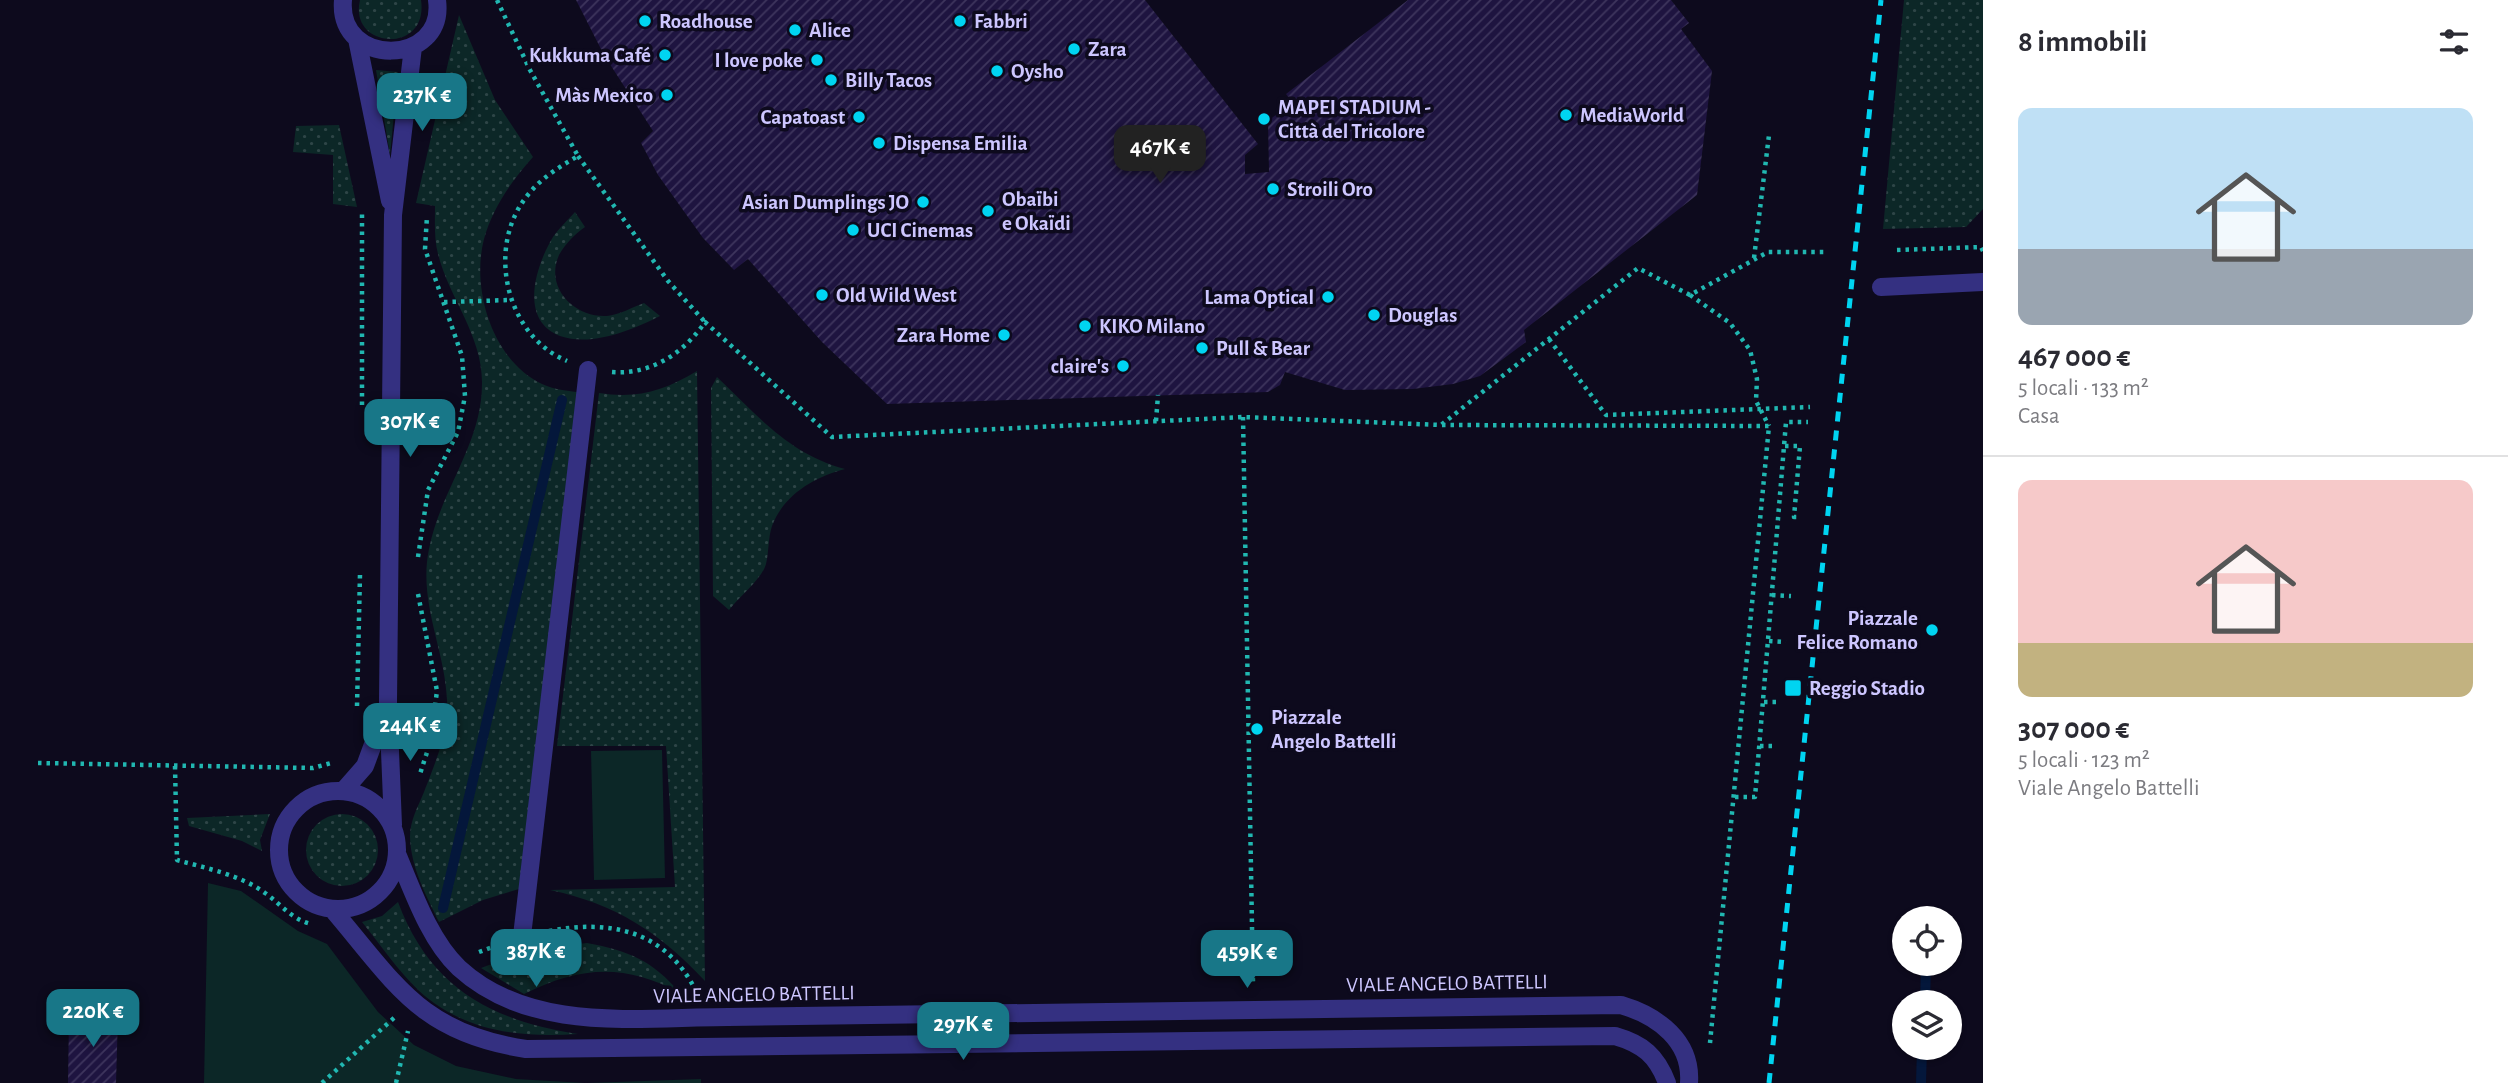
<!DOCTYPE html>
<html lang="it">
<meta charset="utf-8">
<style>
:root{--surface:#fff;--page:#f7f7f7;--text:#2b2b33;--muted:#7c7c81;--line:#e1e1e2;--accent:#187788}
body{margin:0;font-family:"Alegreya Sans",sans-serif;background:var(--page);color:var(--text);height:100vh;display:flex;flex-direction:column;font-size:26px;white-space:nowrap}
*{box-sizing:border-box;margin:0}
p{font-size:23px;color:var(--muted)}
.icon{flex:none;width:38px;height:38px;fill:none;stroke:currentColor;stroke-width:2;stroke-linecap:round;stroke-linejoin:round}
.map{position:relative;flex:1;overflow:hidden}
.panel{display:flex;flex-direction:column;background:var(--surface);width:525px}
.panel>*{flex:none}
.tools{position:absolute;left:1892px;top:906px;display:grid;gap:14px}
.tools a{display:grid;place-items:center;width:70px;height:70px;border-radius:50%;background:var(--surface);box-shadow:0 2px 5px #0004;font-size:35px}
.price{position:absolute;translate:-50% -60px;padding:0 16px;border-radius:14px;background:var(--accent);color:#fff;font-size:23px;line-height:46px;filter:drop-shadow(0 2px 4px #0008)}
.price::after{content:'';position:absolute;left:50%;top:42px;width:21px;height:16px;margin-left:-10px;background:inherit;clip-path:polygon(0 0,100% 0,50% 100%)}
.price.active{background:#222;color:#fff}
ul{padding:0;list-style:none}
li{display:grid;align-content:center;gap:14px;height:371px;padding:0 35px}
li+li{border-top:2px solid var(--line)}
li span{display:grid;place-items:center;height:217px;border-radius:14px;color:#555}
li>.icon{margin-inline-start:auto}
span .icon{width:126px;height:126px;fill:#fffc;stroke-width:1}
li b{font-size:30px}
h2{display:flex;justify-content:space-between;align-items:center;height:84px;padding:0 35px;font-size:30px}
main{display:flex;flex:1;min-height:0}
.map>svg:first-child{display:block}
.grass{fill:url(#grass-dots)}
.park{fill:#0c2727}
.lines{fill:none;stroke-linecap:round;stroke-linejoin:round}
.stream{stroke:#04173b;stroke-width:10}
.building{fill:url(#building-hatch)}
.path{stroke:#21b7b1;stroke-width:4.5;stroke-dasharray:3.5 5;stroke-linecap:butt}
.street{stroke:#343081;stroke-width:18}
.rail{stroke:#00d4f1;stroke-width:5;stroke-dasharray:10 9;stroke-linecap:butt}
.poi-dot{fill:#00d4f1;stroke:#0d0a1d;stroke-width:2.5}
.labels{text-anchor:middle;stroke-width:7;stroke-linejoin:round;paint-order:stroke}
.poi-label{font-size:21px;font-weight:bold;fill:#cdc6ff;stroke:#0d0a1d;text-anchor:start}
.street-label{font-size:21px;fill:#cdc6ff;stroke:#0d0a1d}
</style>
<main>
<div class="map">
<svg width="1983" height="1083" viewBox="0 0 1983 1083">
<defs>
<pattern id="grass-dots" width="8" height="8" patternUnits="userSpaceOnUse" patternTransform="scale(1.75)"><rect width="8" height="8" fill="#0c2727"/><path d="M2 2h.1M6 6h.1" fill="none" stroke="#2e4547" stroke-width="1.8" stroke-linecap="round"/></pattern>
<pattern id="building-hatch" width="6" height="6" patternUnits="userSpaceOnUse" patternTransform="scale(1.75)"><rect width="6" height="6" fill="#1e1440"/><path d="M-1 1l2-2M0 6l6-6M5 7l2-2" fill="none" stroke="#3e355d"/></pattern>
</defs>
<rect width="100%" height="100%" fill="#0d0a1d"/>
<path class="grass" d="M360 0H421C429 55 348 49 360 0Z
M1904 0H1983V209L1966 227 1883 229Z
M459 15 495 100 533 157C512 180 492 209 484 239 471 289 492 360 542 384 555 390 569 391 583 393L519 889 483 900 439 922C426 895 411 868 410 837 410 820 418 807 424 792 435 763 449 732 447 700 445 649 418 602 429 549 440 491 482 444 482 384 483 336 449 298 438 254 434 239 435 222 435 206L416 203Z
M376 70 398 72 390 155Z
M339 125 357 207 333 204V155L293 152 296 126Z
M575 212 585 227C575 234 565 244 559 255 544 289 576 318 607 316 619 315 633 307 644 303L660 316C632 330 592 347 560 336 518 320 536 265 553 237 559 228 568 220 575 212Z
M697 371 705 981C659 932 616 904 550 890L675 887 666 746H557L599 393C637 399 664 391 697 371Z
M717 377C758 416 789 454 845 469 815 477 784 494 772 526 768 538 769 552 766 564 762 579 739 597 729 610L713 596 711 388Z
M270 814 260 840 262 851 242 841 189 826 187 818Z
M306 850a36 36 0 1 1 72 0a36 36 0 1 1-72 0Z
M398 902C430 988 492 1021 578 1034 527 1037 478 1034 434 1003 406 983 384 949 362 922L382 916Z
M587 943C629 951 652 960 680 993 625 963 580 966 524 994L481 968 529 950Z"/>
<path class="park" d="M662 750 665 878 594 880 591 751Z
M208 883 241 891 298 931 327 944 378 1012 414 1045 456 1066 516 1079 585 1083H204Z
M701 1079V1083H587Z"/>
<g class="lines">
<path class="stream" d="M443 908 562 400
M1925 1003 1926 964
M1921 1083 1922 1048"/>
</g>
<path class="building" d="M576 0H1145L1258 144 1245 155V174L1269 172 1268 121 1292 102 1286 94 1408 0H1671L1689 23 1681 29 1712 71 1697 195 1524 330 1526 342 1480 376 1453 384 1413 389 1345 390 1285 372 1280 385 1268 392 887 404 822 342 748 259 734 270 703 238 658 175 641 143 653 131 604 55Z
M69 1016H118L116 1083H68Z"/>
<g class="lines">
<path class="path" d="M497 0 530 70 578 156C559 167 541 178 527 196 486 247 505 335 567 361
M578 156 668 281 705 322
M1897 250 1981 247 1983 251
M1754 258 1769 135
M1690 295 1730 323 1750 350 1757 379 1756 401 1769 426
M444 302 511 300
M1549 339 1606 415 1810 407
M612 372C651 375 684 353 705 322L832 437 1243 417 1441 425 1638 268 1690 295 1768 252H1826
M362 405V213
M1243 417 1253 983
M1156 421 1158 395
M1442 425 1769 426 1710 1043
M1785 446H1800L1794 517H1799
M418 557 428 490 458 432 465 396 462 356 425 249 427 216
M418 594 437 691 430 743 419 777
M1772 595 1791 596
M1769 641 1786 642
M1764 702H1780
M357 706 360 574
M1760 746H1775
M38 763 313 768 331 763
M175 766 177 860C205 868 241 875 265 893 281 904 291 919 311 924
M1735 797H1755L1786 422H1808
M549 931C611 919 666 931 696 991
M479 952 501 944
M322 1083 395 1017
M396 1083 408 1031"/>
<path class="street" d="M343 0C337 68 446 67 437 0
M357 39 390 201
M1881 287 1983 282
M344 790 365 766 386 709
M279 850a59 59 0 1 1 118 0a59 59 0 1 1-118 0Z
M393 825 388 702 393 215 413 47
M398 856C413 892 430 941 459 968 531 1034 639 1017 728 1017L1621 1005C1658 1016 1692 1041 1689 1083
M332 909C396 984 420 1033 526 1049L1615 1036C1643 1044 1657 1056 1667 1083
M522 936 588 370"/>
<path class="rail" d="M1769 1083 1881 0"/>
</g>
<g class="poi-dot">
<circle cx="645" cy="21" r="7"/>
<circle cx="960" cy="21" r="7"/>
<circle cx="795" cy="30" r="7"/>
<circle cx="1074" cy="49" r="7"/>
<circle cx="665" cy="55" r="7"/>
<circle cx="817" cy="60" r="7"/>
<circle cx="997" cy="71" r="7"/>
<circle cx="831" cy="80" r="7"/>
<circle cx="667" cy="95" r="7"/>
<circle cx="1566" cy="115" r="7"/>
<circle cx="859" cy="117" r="7"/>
<circle cx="1264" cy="119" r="7"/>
<circle cx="879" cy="143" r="7"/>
<circle cx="1273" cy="189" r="7"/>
<circle cx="923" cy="202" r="7"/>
<circle cx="988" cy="211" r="7"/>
<circle cx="853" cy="230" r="7"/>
<circle cx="822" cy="295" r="7"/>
<circle cx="1328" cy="297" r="7"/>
<circle cx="1374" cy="315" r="7"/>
<circle cx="1085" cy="326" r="7"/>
<circle cx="1004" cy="335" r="7"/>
<circle cx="1202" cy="348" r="7"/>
<circle cx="1123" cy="366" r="7"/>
<circle cx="1932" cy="630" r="7"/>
<rect x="1784" y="679" width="18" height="18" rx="3.5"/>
<circle cx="1257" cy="729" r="7"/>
</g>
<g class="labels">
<g class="poi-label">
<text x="659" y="28">Roadhouse</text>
<text x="974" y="28">Fabbri</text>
<text x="809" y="37">Alice</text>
<text x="1088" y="56">Zara</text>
<text x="651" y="62" text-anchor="end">Kukkuma Café</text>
<text x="803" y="67" text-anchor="end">I love poke</text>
<text x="1011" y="78">Oysho</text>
<text x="845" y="87">Billy Tacos</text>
<text x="653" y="102" text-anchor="end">Màs Mexico</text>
<text x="1278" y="114">MAPEI STADIUM -<tspan x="1278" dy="24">Città del Tricolore</tspan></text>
<text x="1580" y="122">MediaWorld</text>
<text x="845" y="124" text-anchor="end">Capatoast</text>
<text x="893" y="150">Dispensa Emilia</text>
<text x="1287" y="196">Stroili Oro</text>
<text x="1002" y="206">Obaïbi<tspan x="1002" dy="24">e Okaïdi</tspan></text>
<text x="909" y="209" text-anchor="end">Asian Dumplings JO</text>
<text x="867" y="237">UCI Cinemas</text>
<text x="836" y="302">Old Wild West</text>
<text x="1314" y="304" text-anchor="end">Lama Optical</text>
<text x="1388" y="322">Douglas</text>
<text x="1099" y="333">KIKO Milano</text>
<text x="990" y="342" text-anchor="end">Zara Home</text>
<text x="1216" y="355">Pull &amp; Bear</text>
<text x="1109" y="373" text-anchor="end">claire's</text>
<text x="1918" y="625" text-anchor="end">Piazzale<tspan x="1918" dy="24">Felice Romano</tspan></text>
<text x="1809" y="695">Reggio Stadio</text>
<text x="1271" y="724">Piazzale<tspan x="1271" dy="24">Angelo Battelli</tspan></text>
</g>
<g class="street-label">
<text transform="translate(1447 983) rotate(-1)" y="7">VIALE ANGELO BATTELLI</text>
<text transform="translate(754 994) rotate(-1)" y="7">VIALE ANGELO BATTELLI</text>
</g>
</g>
</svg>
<div class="tools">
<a><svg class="icon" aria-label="locate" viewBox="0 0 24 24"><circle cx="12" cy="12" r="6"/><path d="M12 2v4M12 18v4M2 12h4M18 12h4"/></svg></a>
<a><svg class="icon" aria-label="layers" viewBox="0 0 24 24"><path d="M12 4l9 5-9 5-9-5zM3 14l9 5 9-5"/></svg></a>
</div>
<b class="price" style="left:422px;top:133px">237K €</b>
<b class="price active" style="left:1160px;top:185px">467K €</b>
<b class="price" style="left:410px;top:459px">307K €</b>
<b class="price" style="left:410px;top:763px">244K €</b>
<b class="price" style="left:536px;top:989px">387K €</b>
<b class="price" style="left:1247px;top:990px">459K €</b>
<b class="price" style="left:93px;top:1049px">220K €</b>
<b class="price" style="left:963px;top:1062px">297K €</b>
</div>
<section class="panel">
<h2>8 immobili<svg class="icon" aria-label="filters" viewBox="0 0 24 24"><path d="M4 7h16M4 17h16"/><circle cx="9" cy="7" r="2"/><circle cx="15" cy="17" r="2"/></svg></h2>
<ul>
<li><span style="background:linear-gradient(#bfe0f5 65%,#9aa5b1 0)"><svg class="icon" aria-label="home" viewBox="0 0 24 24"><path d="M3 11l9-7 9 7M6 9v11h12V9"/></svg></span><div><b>467 000 €</b><p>5 locali · 133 m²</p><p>Casa</p></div></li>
<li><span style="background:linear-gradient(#f6c9c9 75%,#c2b280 0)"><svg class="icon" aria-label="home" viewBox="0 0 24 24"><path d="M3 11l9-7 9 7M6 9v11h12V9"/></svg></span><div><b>307 000 €</b><p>5 locali · 123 m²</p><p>Viale Angelo Battelli</p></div></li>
</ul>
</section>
</main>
